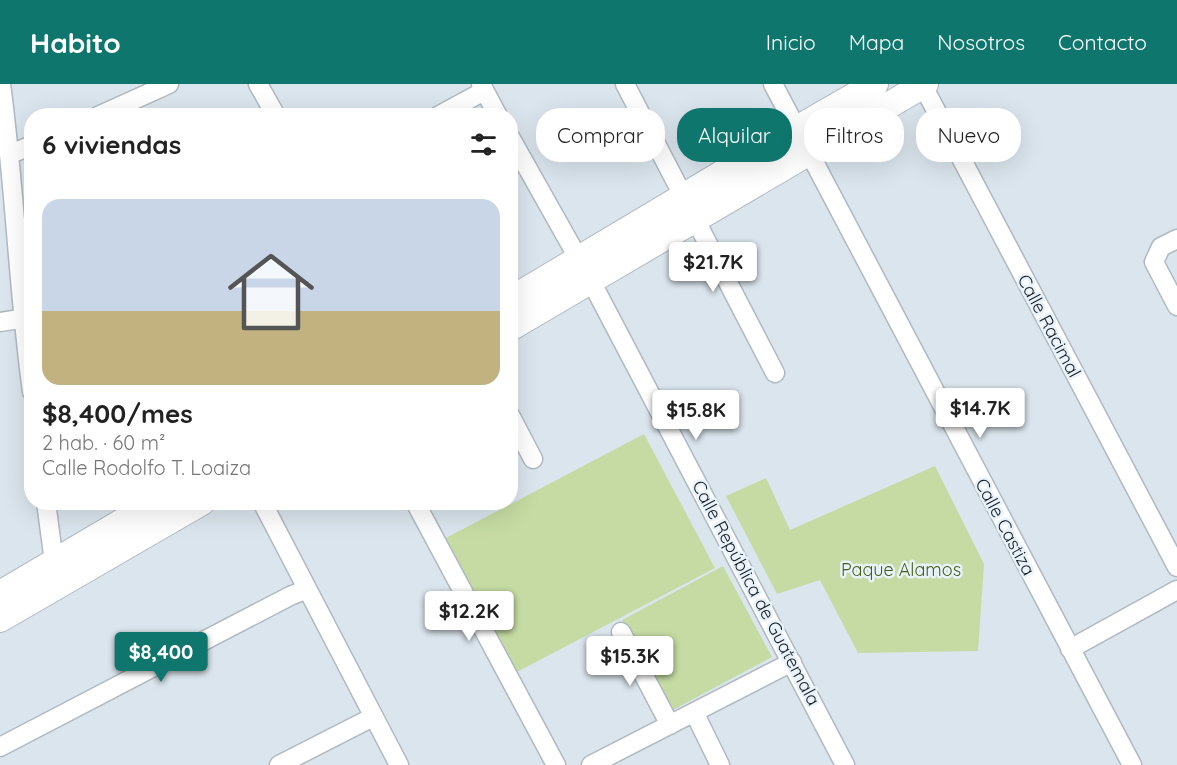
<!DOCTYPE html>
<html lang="es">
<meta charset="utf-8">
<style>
:root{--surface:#fff;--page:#f2f2f2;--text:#222;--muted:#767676;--accent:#0f766e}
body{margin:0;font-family:Quicksand,sans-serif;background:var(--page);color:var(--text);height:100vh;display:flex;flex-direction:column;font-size:22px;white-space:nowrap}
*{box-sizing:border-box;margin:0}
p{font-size:20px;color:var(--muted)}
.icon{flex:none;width:33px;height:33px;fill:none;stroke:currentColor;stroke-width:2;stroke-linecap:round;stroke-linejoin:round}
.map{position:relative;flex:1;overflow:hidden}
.drawer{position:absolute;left:24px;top:24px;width:494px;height:402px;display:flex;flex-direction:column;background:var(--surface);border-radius:24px;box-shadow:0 6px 24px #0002}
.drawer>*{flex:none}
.banner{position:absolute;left:536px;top:24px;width:550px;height:54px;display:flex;gap:12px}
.price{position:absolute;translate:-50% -51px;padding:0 14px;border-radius:6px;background:#fff;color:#222;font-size:20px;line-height:39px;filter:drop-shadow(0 2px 3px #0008)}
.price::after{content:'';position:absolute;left:50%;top:36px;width:18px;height:14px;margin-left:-9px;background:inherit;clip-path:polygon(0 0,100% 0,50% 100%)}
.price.active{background:var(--accent);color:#fff}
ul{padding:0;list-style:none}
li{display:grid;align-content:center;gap:12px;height:318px;padding:0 18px}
li span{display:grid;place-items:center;height:186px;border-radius:18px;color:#555}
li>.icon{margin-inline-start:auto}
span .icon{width:108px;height:108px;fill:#fffc;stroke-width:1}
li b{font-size:26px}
h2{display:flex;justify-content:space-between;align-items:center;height:72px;padding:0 18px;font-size:26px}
.pill{padding:0 21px;border-radius:24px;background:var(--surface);box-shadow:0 6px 24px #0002;font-size:21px;line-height:54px}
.pill.active{background:var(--accent);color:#fff}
header{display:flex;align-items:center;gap:36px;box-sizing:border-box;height:84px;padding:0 30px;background:var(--accent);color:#fff}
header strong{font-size:28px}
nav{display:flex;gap:33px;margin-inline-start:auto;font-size:21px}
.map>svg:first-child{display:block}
.green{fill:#c5dba3}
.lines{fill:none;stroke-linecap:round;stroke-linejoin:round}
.street-casing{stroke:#afb9c1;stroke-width:21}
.secondary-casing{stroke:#afb9c1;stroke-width:28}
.street{stroke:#fff;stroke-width:18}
.secondary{stroke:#fff;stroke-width:26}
.labels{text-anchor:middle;stroke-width:5;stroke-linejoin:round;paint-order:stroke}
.street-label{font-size:18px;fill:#171b1e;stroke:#e8f2fb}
.park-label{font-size:18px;fill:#475e12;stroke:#e8f2fb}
</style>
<header>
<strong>Habito</strong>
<nav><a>Inicio</a><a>Mapa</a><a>Nosotros</a><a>Contacto</a></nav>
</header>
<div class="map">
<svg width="1177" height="681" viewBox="0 0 1177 681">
<rect width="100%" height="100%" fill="#dbe5ed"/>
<path class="green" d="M644 350 715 484 515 589 444 455Z
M935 382 984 480 978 567 858 569 820 496 777 510 726 412 766 394 790 446Z
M723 482 772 573 671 627 622 536Z"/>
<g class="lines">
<g class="street-casing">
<path id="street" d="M1 0C15 103 18 205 32 308
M258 0 276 32
M481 0 498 32
M625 0 775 289
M773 0 1132 681
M922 0 1177 483
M98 32 169 0
M438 32 484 7
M510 53 591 197 845 681
M11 70 32 61
M1177 155 1161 163 1154 178 1177 222
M0 238 32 233
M510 331 533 375
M46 418 54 478
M262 418 399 681
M415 418 556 681
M621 548 670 641
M1070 565 1177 506
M694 628 720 681
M0 663 290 512 307 505
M279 681 373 633
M591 681 792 578"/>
</g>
<g class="secondary-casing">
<path id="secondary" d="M510 216 797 45 875 0
M510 244 925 0
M0 510 156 418
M0 535 202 418"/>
</g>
<use href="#street" class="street"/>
<use href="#secondary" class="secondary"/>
</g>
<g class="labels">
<g class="street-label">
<text transform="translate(1049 242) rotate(62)" y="6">Calle Racimal</text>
<text transform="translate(1005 443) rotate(62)" y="6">Calle Castiza</text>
<text transform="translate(756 509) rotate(62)" y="6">Calle República de Guatemala</text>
</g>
<g class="park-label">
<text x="901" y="492">Paque Alamos</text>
</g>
</g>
</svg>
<b class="price" style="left:713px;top:209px">$21.7K</b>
<b class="price" style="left:980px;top:355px">$14.7K</b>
<b class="price" style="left:696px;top:357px">$15.8K</b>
<b class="price" style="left:469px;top:558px">$12.2K</b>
<b class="price active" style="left:161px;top:599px">$8,400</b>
<b class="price" style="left:630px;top:603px">$15.3K</b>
<div class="banner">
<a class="pill">Comprar</a>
<a class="pill active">Alquilar</a>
<a class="pill">Filtros</a>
<a class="pill">Nuevo</a>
</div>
<section class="drawer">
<h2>6 viviendas<svg class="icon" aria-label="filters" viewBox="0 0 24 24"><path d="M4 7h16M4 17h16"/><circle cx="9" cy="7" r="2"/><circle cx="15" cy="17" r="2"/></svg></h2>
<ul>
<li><span style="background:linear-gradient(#c9d6e8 60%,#c2b280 0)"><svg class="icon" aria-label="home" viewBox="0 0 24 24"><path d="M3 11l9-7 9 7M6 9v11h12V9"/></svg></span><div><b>$8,400/mes</b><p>2 hab. · 60 m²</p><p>Calle Rodolfo T. Loaiza</p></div></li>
</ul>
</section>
</div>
